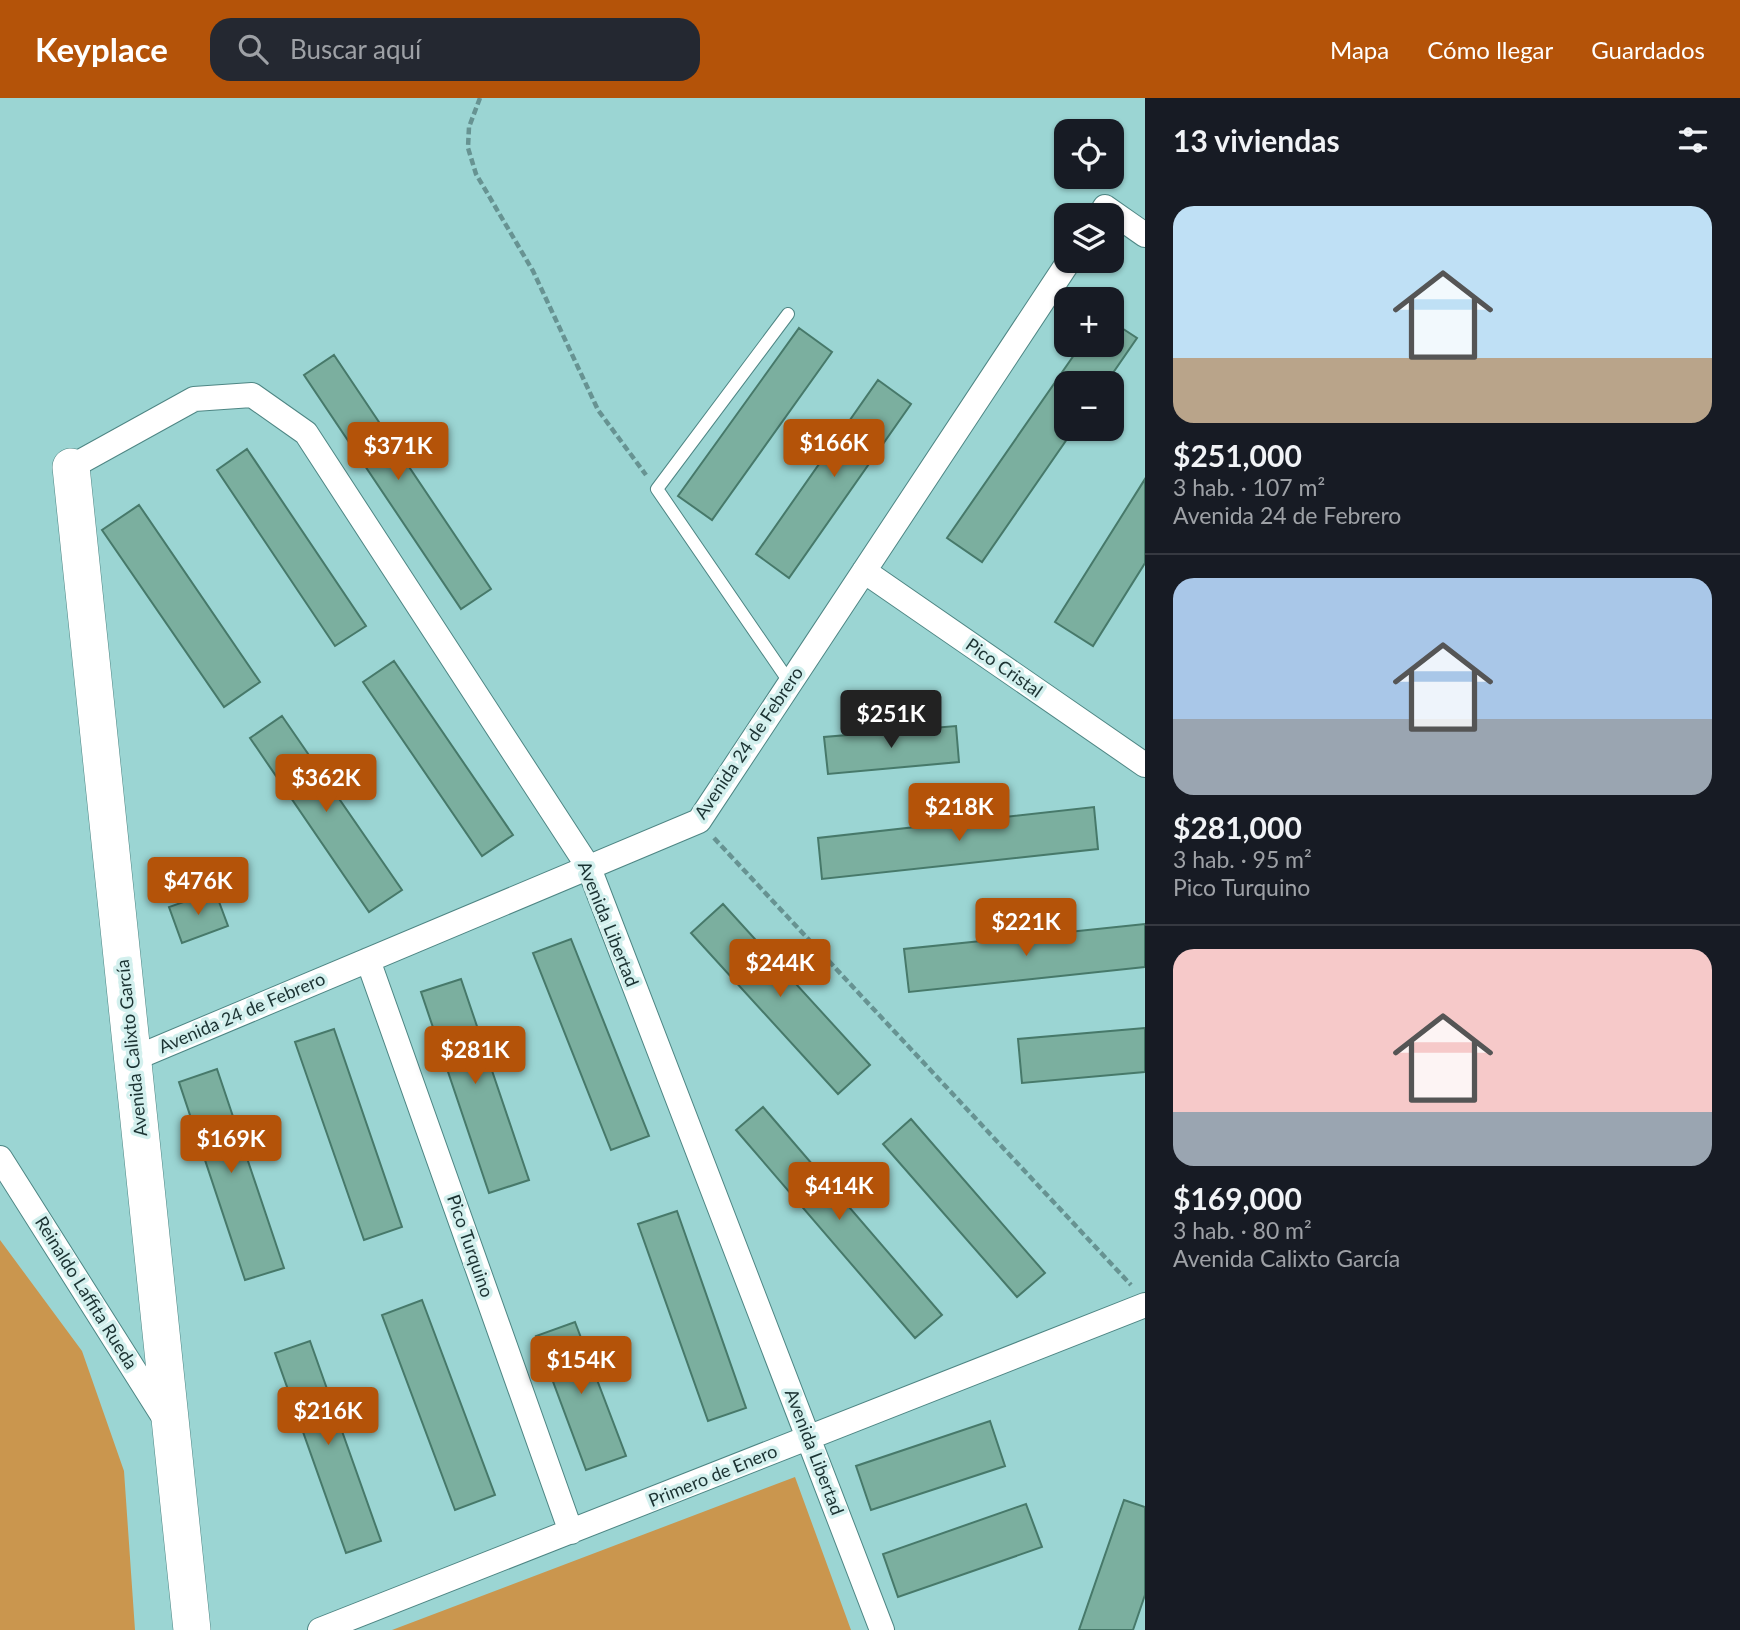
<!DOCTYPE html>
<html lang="es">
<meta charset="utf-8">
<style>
:root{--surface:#171b24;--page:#242831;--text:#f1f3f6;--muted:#9ea1a6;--line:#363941;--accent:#b45309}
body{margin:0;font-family:Lato,sans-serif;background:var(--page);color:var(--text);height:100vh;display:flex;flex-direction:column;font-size:26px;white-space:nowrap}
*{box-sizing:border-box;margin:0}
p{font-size:23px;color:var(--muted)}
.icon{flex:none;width:38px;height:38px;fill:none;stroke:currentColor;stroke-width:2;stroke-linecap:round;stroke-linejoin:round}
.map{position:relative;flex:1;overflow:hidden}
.details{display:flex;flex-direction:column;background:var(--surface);width:595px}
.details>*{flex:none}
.buttons{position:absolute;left:1054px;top:21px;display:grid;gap:14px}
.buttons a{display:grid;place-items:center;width:70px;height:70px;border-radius:14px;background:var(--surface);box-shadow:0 2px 5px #0004;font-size:35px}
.price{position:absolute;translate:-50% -60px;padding:0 16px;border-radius:7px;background:var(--accent);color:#fff;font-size:23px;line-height:46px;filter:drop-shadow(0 2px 4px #0008)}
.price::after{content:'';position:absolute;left:50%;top:42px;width:21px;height:16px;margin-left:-10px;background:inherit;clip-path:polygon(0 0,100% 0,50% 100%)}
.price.on{background:#222;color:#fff}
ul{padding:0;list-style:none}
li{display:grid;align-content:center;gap:14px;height:371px;padding:0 28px}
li+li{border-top:2px solid var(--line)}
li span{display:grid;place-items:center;height:217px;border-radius:21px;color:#555}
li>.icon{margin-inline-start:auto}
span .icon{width:126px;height:126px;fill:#fffc;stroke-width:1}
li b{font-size:30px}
h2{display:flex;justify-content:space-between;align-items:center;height:84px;padding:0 28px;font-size:30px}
header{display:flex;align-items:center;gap:42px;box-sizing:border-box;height:98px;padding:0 35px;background:var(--accent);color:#fff}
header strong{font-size:33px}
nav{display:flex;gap:38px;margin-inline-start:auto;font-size:24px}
.search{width:490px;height:63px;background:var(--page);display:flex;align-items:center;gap:18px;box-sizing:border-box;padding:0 24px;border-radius:21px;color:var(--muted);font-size:26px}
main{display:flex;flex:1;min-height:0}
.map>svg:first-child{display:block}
.green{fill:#ca964e}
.building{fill:#7baf9f;stroke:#47796a;stroke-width:2}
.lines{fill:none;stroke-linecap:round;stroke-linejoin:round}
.lane-casing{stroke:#4e8684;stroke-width:14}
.street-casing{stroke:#4e8684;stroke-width:26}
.secondary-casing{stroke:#4e8684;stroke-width:38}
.path{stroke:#679392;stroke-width:4.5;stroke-dasharray:7 3.5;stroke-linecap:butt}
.lane{stroke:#fff;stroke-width:12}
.street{stroke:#fff;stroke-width:24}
.secondary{stroke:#fff;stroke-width:37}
.labels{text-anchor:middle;stroke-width:7;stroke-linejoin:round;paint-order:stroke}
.street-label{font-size:18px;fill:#1b3232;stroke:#d3f0ee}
</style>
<header>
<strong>Keyplace</strong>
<div class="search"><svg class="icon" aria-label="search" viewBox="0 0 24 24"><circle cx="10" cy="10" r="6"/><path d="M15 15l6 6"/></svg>Buscar aquí</div>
<nav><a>Mapa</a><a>Cómo llegar</a><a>Guardados</a></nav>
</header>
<main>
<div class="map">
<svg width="1145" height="1532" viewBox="0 0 1145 1532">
<rect width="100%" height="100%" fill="#9bd5d3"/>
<path class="green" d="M0 1142 82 1253 124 1373 135 1532H0Z
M795 1379 851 1532H392Z"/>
<path class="building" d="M1111 223 1137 240 1106 285H1066V331H1074L982 464 947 440 1081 247H1111Z
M799 230 832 254 712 422 678 398Z
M334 257 491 491 461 511 304 277Z
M878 282 911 306 789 480 756 456Z
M247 351 366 528 335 548 217 372Z
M1145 381V465L1093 548 1055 524Z
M139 407 260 584 224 609 102 432Z
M394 563 513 737 482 758 363 584Z
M282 618 402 792 369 814 250 640Z
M956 628 959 664 828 676 824 639Z
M1094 709 1098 751 822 781 818 740Z
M215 793 228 828 182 845 169 809Z
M723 806 870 967 838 996 691 835Z
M1145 826V869L909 894 904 851Z
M571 841 649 1038 611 1052 533 855Z
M461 881 529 1082 489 1095 421 894Z
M1145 930V974L1022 985 1018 941Z
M334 931 402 1129 364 1142 295 944Z
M217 971 284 1170 245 1182 179 984Z
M763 1009 942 1217 915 1240 736 1032Z
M911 1021 1045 1175 1017 1199 883 1046Z
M677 1113 746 1310 708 1323 638 1126Z
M422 1202 495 1397 455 1412 382 1217Z
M575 1224 626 1358 586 1372 536 1238Z
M310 1243 381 1443 346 1455 275 1255Z
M990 1323 1005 1368 871 1412 856 1368Z
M1124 1402 1145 1409V1497L1133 1532H1079Z
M1026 1406 1042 1449 898 1499 883 1456Z"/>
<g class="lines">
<g class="lane-casing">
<path id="lane" d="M788 216 657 391 790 585"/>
</g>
<g class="street-casing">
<path id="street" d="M1100 117 1105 109 1145 137
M71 369 194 301 252 297 306 335 589 770 882 1532
M864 473 1145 667
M368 862 571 1434
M133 961 699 723 1069 163
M0 1060 165 1321
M320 1532 1145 1207"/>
</g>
<g class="secondary-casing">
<path id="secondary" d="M71 369 192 1532"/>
</g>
<path class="path" d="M480 0 469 29 468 50 476 76 533 173 598 312 646 377
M714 740 1131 1187"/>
<use href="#lane" class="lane"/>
<use href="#street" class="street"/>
<use href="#secondary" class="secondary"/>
</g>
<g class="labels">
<g class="street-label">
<text transform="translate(1004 570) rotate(35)" y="6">Pico Cristal</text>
<text transform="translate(749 645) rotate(-56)" y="6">Avenida 24 de Febrero</text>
<text transform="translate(608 826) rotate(68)" y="6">Avenida Libertad</text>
<text transform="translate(242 915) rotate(-23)" y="6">Avenida 24 de Febrero</text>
<text transform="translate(132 950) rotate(-96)" y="6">Avenida Calixto García</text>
<text transform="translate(470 1148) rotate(71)" y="6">Pico Turquino</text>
<text transform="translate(86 1195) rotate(58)" y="6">Reinaldo Laffita Rueda</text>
<text transform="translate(814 1354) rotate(69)" y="6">Avenida Libertad</text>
<text transform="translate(713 1378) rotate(-22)" y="6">Primero de Enero</text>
</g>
</g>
</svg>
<div class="buttons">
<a><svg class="icon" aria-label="locate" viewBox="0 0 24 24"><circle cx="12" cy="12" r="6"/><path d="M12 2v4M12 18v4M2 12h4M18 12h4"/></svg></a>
<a><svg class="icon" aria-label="layers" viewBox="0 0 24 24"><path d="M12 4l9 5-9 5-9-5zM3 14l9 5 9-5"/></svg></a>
<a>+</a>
<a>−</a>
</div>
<b class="price" style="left:834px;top:381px">$166K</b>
<b class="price" style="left:398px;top:384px">$371K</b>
<b class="price on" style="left:891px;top:652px">$251K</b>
<b class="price" style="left:326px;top:716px">$362K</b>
<b class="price" style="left:959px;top:745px">$218K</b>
<b class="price" style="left:198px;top:819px">$476K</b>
<b class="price" style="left:1026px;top:860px">$221K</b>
<b class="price" style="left:780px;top:901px">$244K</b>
<b class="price" style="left:475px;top:988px">$281K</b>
<b class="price" style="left:231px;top:1077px">$169K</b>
<b class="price" style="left:839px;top:1124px">$414K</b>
<b class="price" style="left:581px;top:1298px">$154K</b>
<b class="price" style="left:328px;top:1349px">$216K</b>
</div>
<section class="details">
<h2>13 viviendas<svg class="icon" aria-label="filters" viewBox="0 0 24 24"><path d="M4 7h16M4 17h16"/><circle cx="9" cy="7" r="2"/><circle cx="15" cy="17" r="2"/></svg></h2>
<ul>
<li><span style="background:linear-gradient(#bfe0f5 70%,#b9a48a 0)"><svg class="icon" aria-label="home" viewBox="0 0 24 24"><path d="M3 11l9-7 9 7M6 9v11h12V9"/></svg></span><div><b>$251,000</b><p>3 hab. · 107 m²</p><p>Avenida 24 de Febrero</p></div></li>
<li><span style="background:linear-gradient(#a9c7e8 65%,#9aa5b1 0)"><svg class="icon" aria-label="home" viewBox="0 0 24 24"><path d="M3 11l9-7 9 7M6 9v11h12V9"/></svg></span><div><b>$281,000</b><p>3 hab. · 95 m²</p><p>Pico Turquino</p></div></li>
<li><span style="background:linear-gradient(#f6c9c9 75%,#9aa5b1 0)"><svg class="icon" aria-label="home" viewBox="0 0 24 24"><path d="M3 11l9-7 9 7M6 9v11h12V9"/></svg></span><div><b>$169,000</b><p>3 hab. · 80 m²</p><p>Avenida Calixto García</p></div></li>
</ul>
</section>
</main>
